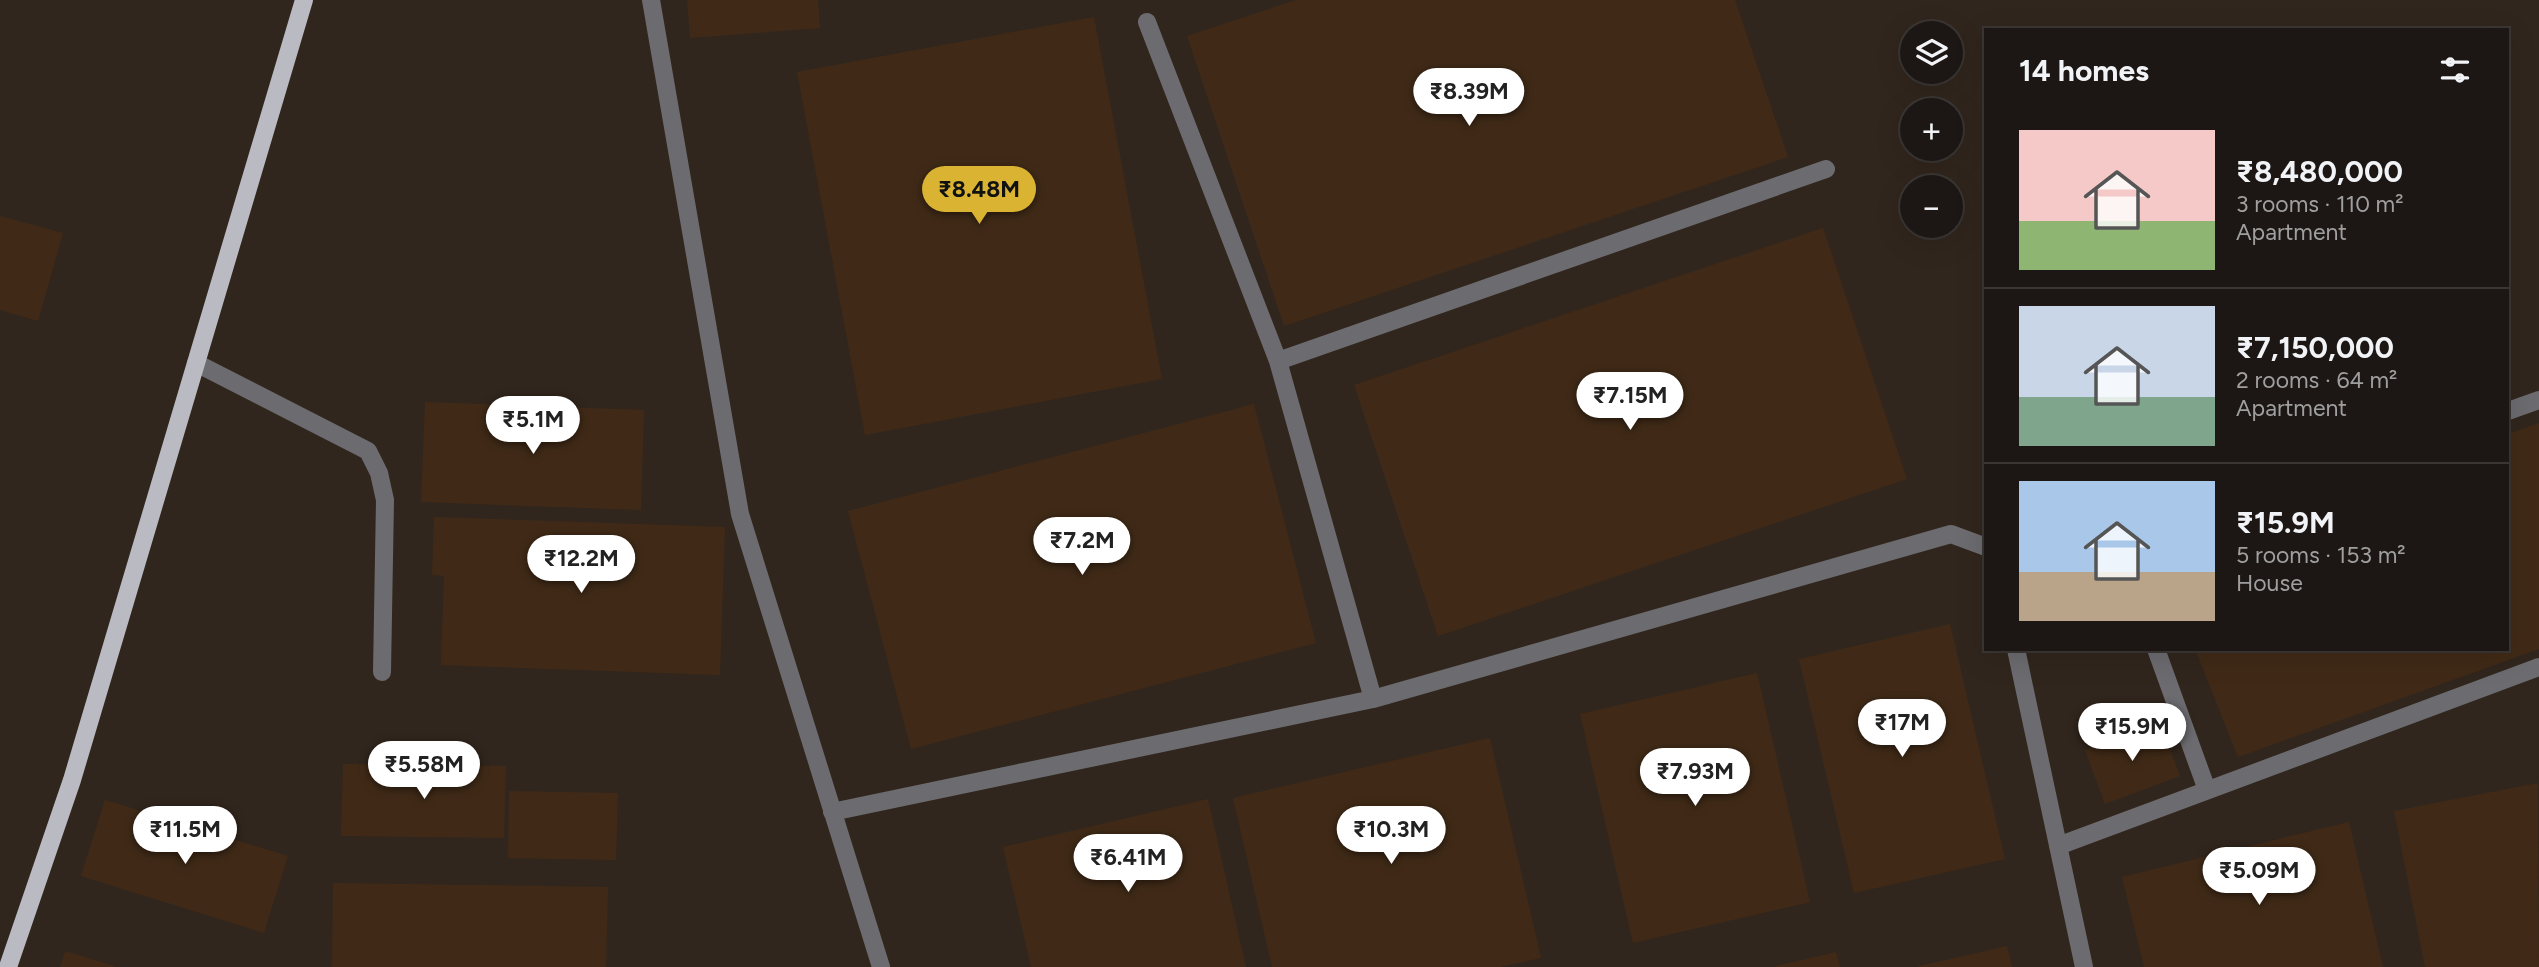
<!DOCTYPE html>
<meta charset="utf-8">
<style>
:root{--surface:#1c1714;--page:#25201d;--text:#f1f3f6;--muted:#a09fa0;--line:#3a3634;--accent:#dab333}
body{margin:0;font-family:Figtree,sans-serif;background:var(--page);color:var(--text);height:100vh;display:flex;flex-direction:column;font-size:26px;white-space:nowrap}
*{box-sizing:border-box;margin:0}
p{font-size:23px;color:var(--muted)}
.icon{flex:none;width:38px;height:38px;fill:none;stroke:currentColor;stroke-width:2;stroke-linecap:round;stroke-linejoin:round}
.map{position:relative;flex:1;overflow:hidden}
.details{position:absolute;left:1984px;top:28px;width:525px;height:623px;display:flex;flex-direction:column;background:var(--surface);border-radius:0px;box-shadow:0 7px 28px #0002,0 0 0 2px var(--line)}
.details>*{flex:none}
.controls{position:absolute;left:1900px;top:21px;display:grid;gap:14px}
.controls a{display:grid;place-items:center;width:63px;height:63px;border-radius:50%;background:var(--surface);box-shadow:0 7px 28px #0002,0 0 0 2px var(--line);font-size:35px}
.price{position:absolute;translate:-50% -60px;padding:0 16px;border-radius:24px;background:#fff;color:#222;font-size:23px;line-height:46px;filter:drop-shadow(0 2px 4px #0008)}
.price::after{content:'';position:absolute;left:50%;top:42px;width:21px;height:16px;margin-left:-10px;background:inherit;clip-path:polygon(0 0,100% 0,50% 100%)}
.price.on{background:var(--accent);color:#111}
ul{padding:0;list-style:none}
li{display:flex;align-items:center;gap:21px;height:175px;padding:0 35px}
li+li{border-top:2px solid var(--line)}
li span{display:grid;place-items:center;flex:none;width:196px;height:140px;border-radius:0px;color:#555}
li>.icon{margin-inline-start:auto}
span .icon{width:84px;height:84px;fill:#fffc;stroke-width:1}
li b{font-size:30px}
h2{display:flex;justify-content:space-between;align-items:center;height:84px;padding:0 35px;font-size:30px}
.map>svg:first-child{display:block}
.built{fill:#31261d;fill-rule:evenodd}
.building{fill:#402a17}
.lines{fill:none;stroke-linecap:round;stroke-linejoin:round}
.minor{stroke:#6c6c70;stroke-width:18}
.major{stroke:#babac2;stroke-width:18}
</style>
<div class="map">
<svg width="2539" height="967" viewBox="0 0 2539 967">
<rect width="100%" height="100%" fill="#251f1a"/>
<path class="built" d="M0 0H2539V967H0ZM1986 30H2508V649H1986ZM1913 33H1951V72H1913ZM1913 110H1951V149H1913ZM1913 187H1951V226H1913Z"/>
<path class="building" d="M687 0H818L820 28 690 38Z
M1296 0H1735L1788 157 1284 326 1187 36Z
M1094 17 1162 379 865 435 797 72Z
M0 216 63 233 38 321 0 310Z
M1823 228 1907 479 1438 636 1354 385Z
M425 402 644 410 641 510 421 502Z
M1254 404 1316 643 911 749 848 511Z
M2539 423V649L2238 757 2195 649H2508V434Z
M434 517 725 527 720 675 441 665 444 576 432 575Z
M1950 624 2005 859 1854 893 1799 659Z
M1757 673 1810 902 1633 943 1580 714Z
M2160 722 2180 776 2105 804 2085 750Z
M1490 738 1541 958 1500 967H1272L1233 798Z
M343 764 506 766 504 838 341 836Z
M2538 783 2539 967H2425L2394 811Z
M509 791 618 793 616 860 508 858Z
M1208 799 1246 967H1031L1003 847Z
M105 800 288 856 264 933 81 876Z
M2349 822 2383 967H2144L2122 877Z
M333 883 608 887 606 967H332Z
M2007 946 2012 967H1919V966Z
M65 951 114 966V967H60Z
M1836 952 1840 967H1776V966Z"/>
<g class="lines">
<path class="minor" d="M651 0 740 514 881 967
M1147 22 1278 361 1373 699
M1278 361 1826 169
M196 363 368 451 379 473 385 500 382 672
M2508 411 2539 400
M2016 649 2084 967
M2156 649 2207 790
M832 812 1373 699 1951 534 1986 547
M2058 846 2539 667"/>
<path class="major" d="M8 967 72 780 304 0"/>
</g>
</svg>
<div class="controls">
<a><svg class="icon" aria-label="layers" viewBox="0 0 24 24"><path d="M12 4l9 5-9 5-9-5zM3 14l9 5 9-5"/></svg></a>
<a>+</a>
<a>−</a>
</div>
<b class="price" style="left:1469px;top:128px">₹8.39M</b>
<b class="price on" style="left:979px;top:226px">₹8.48M</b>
<b class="price" style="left:1630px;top:432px">₹7.15M</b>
<b class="price" style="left:533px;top:456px">₹5.1M</b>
<b class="price" style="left:1082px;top:577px">₹7.2M</b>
<b class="price" style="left:581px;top:595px">₹12.2M</b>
<b class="price" style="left:1902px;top:759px">₹17M</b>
<b class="price" style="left:2132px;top:763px">₹15.9M</b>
<b class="price" style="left:424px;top:801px">₹5.58M</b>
<b class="price" style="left:1695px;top:808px">₹7.93M</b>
<b class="price" style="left:185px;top:866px">₹11.5M</b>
<b class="price" style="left:1391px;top:866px">₹10.3M</b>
<b class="price" style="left:1128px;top:894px">₹6.41M</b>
<b class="price" style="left:2259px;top:907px">₹5.09M</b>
<section class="details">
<h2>14 homes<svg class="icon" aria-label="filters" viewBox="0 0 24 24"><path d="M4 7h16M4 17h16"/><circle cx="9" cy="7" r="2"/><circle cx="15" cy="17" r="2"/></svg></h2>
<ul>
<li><span style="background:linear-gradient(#f6c9c9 65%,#8fb573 0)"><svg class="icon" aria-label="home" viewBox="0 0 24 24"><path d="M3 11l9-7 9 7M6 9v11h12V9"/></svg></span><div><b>₹8,480,000</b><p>3 rooms · 110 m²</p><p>Apartment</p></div></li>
<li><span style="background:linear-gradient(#c9d6e8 65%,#7fa58c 0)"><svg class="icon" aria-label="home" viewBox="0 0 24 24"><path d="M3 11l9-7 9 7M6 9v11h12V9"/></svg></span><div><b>₹7,150,000</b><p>2 rooms · 64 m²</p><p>Apartment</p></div></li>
<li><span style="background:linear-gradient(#a9c7e8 65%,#b9a48a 0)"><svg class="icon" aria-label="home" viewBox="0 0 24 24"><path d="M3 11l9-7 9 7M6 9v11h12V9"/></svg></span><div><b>₹15.9M</b><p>5 rooms · 153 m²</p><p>House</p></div></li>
</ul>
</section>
</div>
